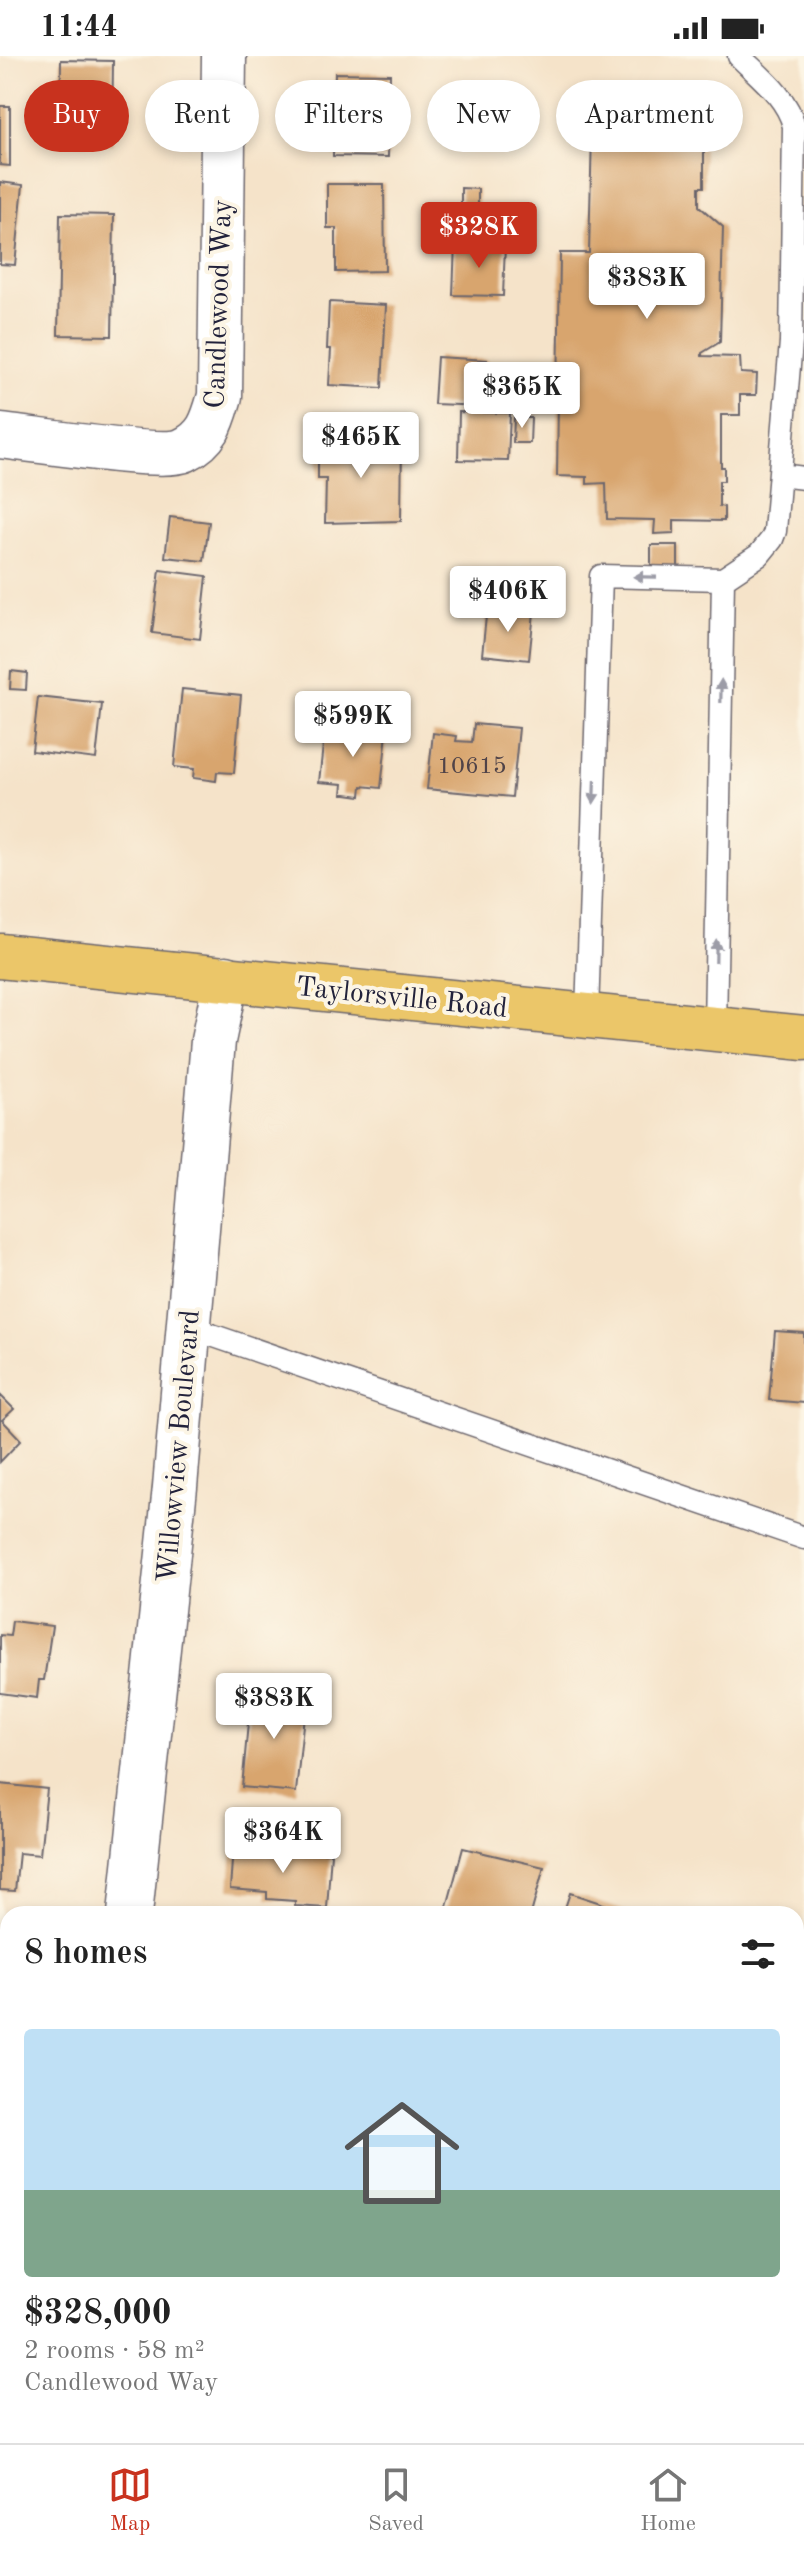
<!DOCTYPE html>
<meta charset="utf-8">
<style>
:root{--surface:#fff;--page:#f2f2f2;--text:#222;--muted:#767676;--line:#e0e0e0;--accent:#c8321e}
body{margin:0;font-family:"Old Standard TT",serif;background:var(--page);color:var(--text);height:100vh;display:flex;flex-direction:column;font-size:30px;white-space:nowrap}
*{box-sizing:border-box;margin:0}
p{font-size:26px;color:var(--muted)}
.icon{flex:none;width:44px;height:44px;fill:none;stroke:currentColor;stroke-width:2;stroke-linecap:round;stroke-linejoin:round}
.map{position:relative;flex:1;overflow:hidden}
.side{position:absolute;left:0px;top:1850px;width:804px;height:538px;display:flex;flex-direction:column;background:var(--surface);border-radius:24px 24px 0 0;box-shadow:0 4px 12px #0003}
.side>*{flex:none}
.top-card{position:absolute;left:24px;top:24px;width:756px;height:72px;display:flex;gap:16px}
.price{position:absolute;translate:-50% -68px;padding:0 18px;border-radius:8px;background:#fff;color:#222;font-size:26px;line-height:52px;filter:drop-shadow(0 2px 4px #0008)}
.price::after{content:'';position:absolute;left:50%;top:48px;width:24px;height:18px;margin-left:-12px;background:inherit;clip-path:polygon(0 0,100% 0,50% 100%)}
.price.active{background:var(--accent);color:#fff}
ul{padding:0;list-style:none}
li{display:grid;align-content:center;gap:16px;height:424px;padding:0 24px}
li+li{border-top:2px solid var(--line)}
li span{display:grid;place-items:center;height:248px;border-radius:8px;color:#555}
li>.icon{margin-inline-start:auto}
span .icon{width:144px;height:144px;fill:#fffc;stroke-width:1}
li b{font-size:34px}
h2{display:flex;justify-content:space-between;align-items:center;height:96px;padding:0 24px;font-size:34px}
.pill{padding:0 28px;border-radius:36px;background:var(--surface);box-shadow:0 4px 12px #0003;font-size:28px;line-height:72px}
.pill.active{background:var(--accent);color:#fff}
.status{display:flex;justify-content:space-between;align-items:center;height:56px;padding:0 40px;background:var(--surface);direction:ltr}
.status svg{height:22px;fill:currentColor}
.tab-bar{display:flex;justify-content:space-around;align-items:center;height:112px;border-top:2px solid var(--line);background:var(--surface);font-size:22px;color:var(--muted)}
.tab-bar a{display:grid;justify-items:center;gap:4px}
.tab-bar .active{color:var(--accent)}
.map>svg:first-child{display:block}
.building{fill:#d8a56e}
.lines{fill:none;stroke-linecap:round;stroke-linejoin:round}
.service-casing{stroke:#6c666d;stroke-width:25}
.minor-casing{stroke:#6c666d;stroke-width:47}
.primary-casing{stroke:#6c666d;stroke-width:47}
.service{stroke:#fff;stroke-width:22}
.minor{stroke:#fff;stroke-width:44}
.primary{stroke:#ebc669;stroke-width:44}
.oneway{fill:#9c9ca7}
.labels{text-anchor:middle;stroke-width:8;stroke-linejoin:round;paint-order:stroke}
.number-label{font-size:24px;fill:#504348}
.street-label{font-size:28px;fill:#22223b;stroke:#fcf5e5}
</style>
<div class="status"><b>11:44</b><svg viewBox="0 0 49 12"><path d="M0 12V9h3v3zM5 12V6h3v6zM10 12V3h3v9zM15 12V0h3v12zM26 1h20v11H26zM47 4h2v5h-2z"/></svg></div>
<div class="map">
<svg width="804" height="2387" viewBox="0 0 804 2387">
<rect width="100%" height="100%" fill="#fcf5e5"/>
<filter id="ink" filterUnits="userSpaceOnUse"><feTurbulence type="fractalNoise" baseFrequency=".0125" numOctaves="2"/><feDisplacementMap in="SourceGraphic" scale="16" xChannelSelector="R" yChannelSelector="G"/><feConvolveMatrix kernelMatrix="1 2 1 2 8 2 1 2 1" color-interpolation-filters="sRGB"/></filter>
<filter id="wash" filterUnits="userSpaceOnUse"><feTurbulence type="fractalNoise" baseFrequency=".006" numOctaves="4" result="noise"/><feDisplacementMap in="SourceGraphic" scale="32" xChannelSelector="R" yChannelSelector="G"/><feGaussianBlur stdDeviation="1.8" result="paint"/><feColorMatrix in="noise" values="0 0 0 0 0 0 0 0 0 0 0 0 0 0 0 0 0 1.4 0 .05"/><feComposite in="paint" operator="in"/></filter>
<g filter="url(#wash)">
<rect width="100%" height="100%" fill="#f5e3c9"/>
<g id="blocks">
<path class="building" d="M61 4 113 5 112 88 60 87Z
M335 17 390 18 388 101 333 100Z
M593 38 704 40V131H699V150L723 171 720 286 702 297V300L740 301 741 317 757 318 756 339H740V359H721V411H724V425H719V450L724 451V465L674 464V477L654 478 655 464 607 463 606 427 587 428V421L557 420 560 197H589Z
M0 50H10V110L0 109Z
M0 126 23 129 15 209 0 208Z
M327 128H384L385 215 336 216V172H327Z
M461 132 478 133V151L461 150Z
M60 158 114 159 112 280 58 279Z
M455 187 505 189 503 240 453 239Z
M329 246 386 249 382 332 329 329 331 293H327Z
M437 301 487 304 484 350 434 348Z
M459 356 510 357 508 405 458 404Z
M514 362H531L530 387H513Z
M318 384H402L401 465 325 467 326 423H318Z
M170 461 209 466 204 505 165 501Z
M651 489H678V511L651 512Z
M160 514 207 520 200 583 152 577Z
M487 551 534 556 529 604 482 599Z
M11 615 27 617 26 634 10 633Z
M182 633 241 639 234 717 217 716 216 725 209 724 193 722 194 713 174 711Z
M38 641 102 648 96 703 32 695Z
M474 668 519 672 512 741 427 733 433 677 457 680 456 685 472 686Z
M325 671 387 677 381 732 362 730 361 740 346 738H342L343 728 319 726Z
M775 1275 804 1277V1347L769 1344Z
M0 1339 14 1353 2 1364 21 1384 0 1406Z
M12 1565 52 1570 44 1624H39L37 1642 0 1637V1579L10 1580Z
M251 1635 306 1640 296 1736 242 1731Z
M0 1728 47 1733 40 1799 19 1797 15 1835 0 1834Z
M233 1791 331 1797 327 1852 295 1850V1845L267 1843V1836L230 1833Z
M463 1792 544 1811 531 1858H445Z
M570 1837 631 1857V1858H563Z
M796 1934 804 1937V1987L796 1983Z
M0 2022H7L8 2126H0Z
M796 2198 804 2200V2218L796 2240Z
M8 2218V2295L0 2296V2219Z
M8 2326V2380H44L45 2387H0V2327Z
M270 2380H333L334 2387H271Z"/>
</g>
</g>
<g filter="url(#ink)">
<use href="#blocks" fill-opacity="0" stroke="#6c666d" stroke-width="2"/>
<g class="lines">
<g class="service-casing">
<path id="service" d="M780 419 804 422
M587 959 601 520 723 523 759 499 772 483 775 475 791 286 794 70C787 41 760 21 739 0
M715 973 723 523
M188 1271 804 1482"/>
</g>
<g class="minor-casing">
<path id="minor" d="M0 380C31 383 163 404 184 394 209 382 213 364 220 340L224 0
M130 1858 175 1431 213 985 226 922
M0 1922H8
M796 2090 804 2093
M158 2380 159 2387"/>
</g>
<g class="primary-casing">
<path id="primary" d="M0 900 804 982"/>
</g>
<use href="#service" class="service"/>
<use href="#minor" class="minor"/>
<use href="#primary" class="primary"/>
</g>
<defs><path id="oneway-solid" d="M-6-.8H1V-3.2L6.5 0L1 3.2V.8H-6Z" transform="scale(2)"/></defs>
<g class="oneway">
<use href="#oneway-solid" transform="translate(645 521) rotate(-179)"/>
<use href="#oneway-solid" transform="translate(721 635) rotate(-89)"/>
<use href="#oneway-solid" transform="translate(594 736) rotate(92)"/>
<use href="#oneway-solid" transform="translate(716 895) rotate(-89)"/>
</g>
</g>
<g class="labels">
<g class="number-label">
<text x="472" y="717">10615</text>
</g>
<g class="street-label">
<text transform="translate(217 248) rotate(-88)" y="10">Candlewood Way</text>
<text transform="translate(402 940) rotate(6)" y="10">Taylorsville Road</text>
<text transform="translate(177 1390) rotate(-85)" y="10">Willowview Boulevard</text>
</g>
</g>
</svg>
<b class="price active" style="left:479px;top:214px">$328K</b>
<b class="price" style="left:647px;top:265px">$383K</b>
<b class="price" style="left:522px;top:374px">$365K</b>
<b class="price" style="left:361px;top:424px">$465K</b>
<b class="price" style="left:508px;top:578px">$406K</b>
<b class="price" style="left:353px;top:703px">$599K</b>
<b class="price" style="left:274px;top:1685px">$383K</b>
<b class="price" style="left:283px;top:1819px">$364K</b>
<div class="top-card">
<a class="pill active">Buy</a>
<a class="pill">Rent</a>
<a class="pill">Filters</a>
<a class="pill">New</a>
<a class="pill">Apartment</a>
</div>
<section class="side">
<h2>8 homes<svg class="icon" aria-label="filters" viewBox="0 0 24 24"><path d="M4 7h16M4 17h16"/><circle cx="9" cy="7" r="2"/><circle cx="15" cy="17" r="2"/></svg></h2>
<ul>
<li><span style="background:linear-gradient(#bfe0f5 65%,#7fa58c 0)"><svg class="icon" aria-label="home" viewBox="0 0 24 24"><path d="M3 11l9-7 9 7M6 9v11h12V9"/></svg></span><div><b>$328,000</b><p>2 rooms · 58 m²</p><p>Candlewood Way</p></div></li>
</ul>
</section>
</div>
<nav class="tab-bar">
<a class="active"><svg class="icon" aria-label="map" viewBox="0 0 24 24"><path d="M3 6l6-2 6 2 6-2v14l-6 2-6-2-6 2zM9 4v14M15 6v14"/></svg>Map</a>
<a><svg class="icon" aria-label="saved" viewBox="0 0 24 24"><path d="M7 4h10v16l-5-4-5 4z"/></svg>Saved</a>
<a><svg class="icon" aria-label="home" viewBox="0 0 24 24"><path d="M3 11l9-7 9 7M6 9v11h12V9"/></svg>Home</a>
</nav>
